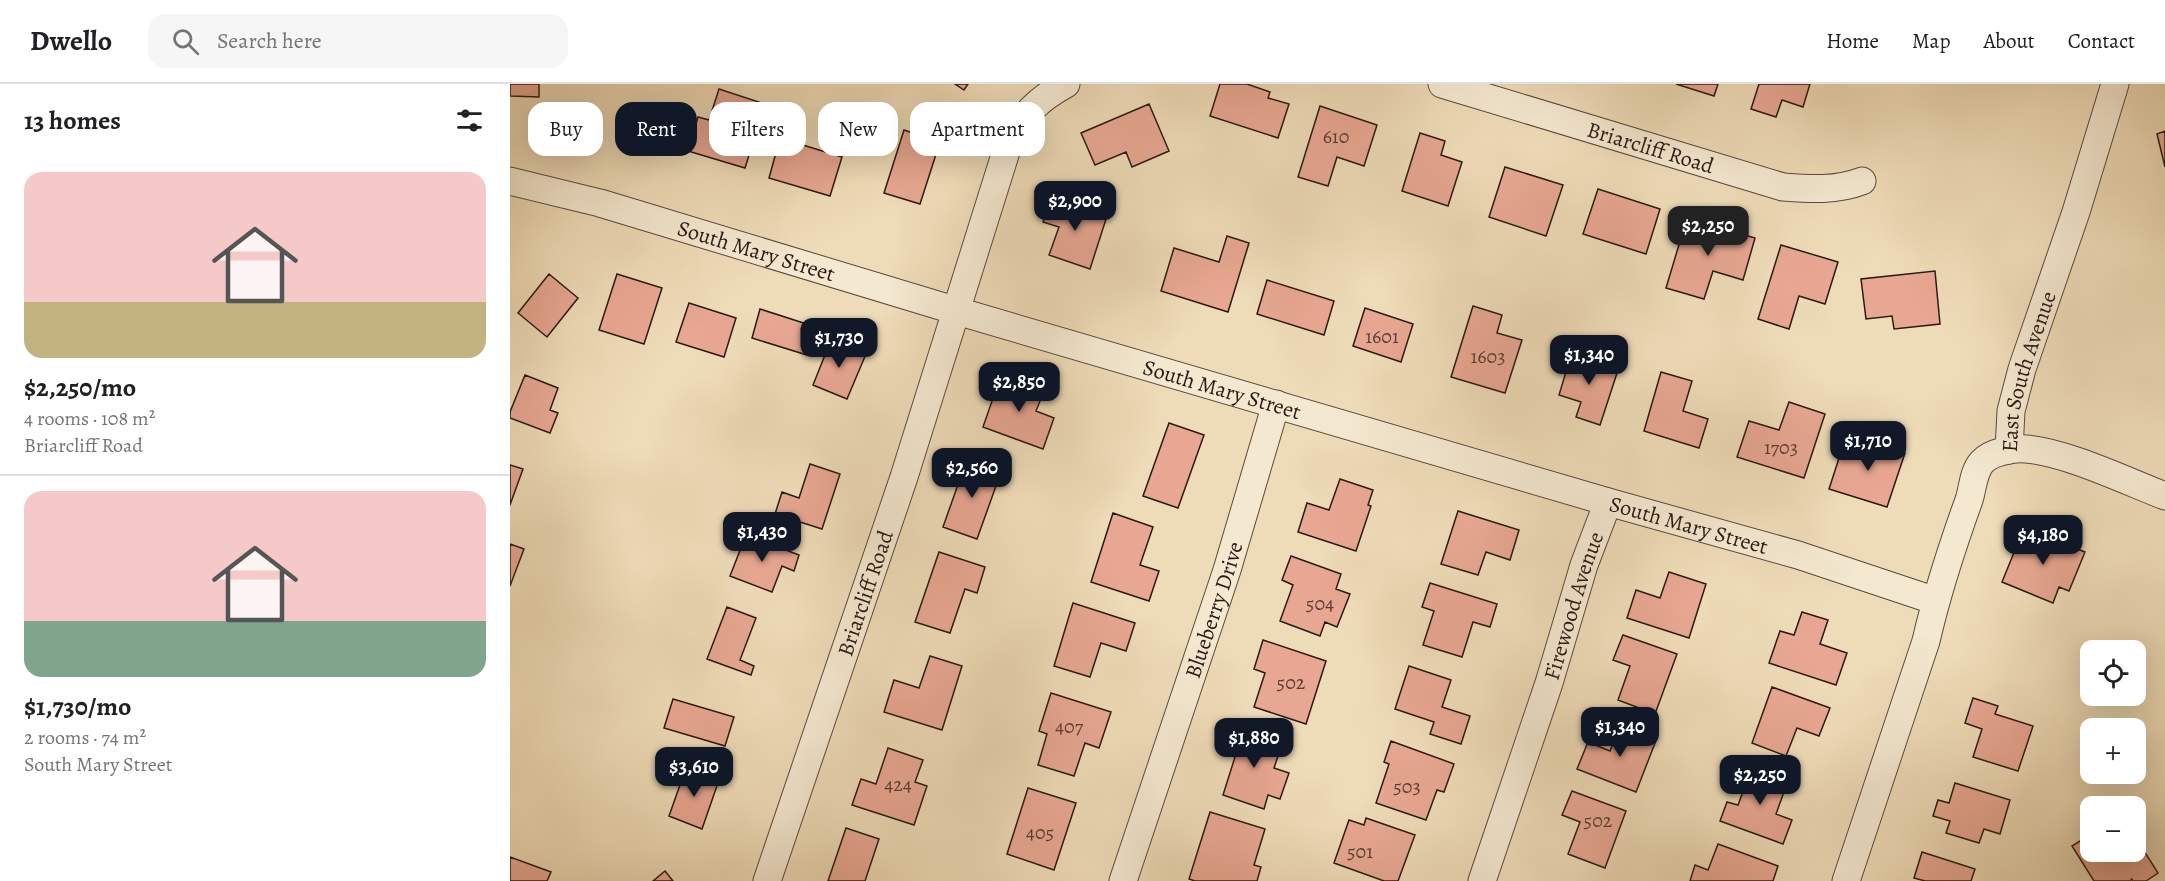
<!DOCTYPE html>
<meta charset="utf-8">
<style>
:root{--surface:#fff;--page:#f6f6f6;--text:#202124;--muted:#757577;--line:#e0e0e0;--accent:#111827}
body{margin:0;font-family:Alegreya,serif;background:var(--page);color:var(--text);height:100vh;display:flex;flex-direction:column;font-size:22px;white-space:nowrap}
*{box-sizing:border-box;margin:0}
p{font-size:20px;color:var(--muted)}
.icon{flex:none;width:33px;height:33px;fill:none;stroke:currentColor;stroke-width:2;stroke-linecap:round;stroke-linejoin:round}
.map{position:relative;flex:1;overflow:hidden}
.drawer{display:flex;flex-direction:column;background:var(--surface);width:510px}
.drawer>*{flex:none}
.guide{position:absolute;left:18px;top:18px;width:570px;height:54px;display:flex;gap:12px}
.tools{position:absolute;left:1570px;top:556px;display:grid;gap:12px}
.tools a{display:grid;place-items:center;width:66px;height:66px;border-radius:12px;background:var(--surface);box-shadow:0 6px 24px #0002;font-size:30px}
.price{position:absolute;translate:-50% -51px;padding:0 14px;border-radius:12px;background:var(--accent);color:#fff;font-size:20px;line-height:39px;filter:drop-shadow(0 2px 3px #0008)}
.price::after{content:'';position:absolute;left:50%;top:36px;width:18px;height:14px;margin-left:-9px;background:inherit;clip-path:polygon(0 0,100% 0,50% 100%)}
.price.selected{background:#222;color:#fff}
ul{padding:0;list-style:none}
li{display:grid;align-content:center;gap:12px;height:318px;padding:0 24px}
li+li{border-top:2px solid var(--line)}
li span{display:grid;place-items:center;height:186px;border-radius:18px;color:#555}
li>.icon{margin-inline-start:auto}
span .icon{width:108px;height:108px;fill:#fffc;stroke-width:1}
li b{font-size:26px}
h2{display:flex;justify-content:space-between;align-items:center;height:72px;padding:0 24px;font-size:26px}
.tag{padding:0 21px;border-radius:18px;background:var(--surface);box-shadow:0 6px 24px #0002;font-size:21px;line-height:54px}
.tag.selected{background:var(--accent);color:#fff}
header{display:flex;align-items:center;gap:36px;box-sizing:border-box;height:84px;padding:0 30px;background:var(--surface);border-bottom:2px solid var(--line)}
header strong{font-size:28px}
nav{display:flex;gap:33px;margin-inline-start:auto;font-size:21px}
.search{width:420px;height:54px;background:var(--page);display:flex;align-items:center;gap:15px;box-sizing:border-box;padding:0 21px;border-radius:18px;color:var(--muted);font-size:22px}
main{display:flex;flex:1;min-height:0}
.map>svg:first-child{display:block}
.building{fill:#e8a792;stroke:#291a15;stroke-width:1.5}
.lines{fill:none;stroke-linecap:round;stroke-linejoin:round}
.street-casing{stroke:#5a4a3e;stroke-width:29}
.street{stroke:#f4e8d0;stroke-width:27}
.labels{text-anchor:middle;stroke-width:6;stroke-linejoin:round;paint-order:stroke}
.number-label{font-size:20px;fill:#593d34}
.street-label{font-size:22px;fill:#291a15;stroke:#f4e8d0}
</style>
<header>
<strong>Dwello</strong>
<div class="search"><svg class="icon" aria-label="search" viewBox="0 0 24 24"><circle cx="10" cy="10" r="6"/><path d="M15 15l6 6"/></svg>Search here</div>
<nav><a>Home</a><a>Map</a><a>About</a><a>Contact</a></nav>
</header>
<main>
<section class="drawer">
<h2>13 homes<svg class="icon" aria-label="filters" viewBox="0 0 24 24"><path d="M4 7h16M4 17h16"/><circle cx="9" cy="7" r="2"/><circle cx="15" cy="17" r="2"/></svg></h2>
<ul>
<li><span style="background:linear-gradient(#f6c9c9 70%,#c2b280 0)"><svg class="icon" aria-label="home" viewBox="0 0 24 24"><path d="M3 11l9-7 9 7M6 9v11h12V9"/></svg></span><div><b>$2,250/mo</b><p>4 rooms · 108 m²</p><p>Briarcliff Road</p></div></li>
<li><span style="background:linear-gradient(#f6c9c9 70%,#7fa58c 0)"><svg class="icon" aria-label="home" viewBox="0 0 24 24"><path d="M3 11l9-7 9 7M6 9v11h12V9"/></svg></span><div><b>$1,730/mo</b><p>2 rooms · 74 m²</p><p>South Mary Street</p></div></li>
</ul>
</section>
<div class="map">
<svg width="1655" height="797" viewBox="0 0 1655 797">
<rect width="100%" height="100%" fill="#eedbb7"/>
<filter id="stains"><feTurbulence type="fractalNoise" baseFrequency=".00333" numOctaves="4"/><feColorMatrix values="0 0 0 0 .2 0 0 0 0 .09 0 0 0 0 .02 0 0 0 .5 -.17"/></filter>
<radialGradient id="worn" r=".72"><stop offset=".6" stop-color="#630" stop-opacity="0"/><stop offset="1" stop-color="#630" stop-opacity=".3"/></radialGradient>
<path class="building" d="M0 0H29V13L0 12Z
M445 0H458L454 6Z
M710 0H737L760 8 758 14 779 20 768 54 700 32Z
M1166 0H1208L1204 12Z
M1249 0H1300L1293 23 1272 16 1266 33 1241 25Z
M209 5 255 20 235 84 178 67 188 33 199 36Z
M639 20 659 67 622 83 616 68 585 81 571 49Z
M810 22 867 41 854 82 827 73 818 102 788 93Z
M394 46 430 58 410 120 374 109Z
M1655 47V83L1647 50Z
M910 49 935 57 931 71 952 78 938 122 892 107Z
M270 54 332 73 320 112 259 94Z
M995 83 1053 101 1036 152 979 133Z
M1088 105 1150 125 1136 170 1073 150Z
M541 114 597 132 580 185 539 171 549 143 533 138Z
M1177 134 1245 154 1233 196 1203 187 1194 215 1156 204Z
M717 152 739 159 718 228 651 207 664 164 709 178Z
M1271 161 1328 178 1315 220 1289 212 1279 245 1248 235Z
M1425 187 1430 240 1384 245 1382 232 1356 235 1351 195Z
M39 190 68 214 37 253 8 229Z
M107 190 152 204 134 260 89 246Z
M757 196 824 217 814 251 747 230Z
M179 219 226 234 214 273 166 258Z
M963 222 992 231 987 249 1012 256 995 309 941 293Z
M855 224 903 240 891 278 843 262Z
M250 225 306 243 297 271 242 254Z
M321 256 356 270 337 315 303 301Z
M1062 268 1109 283 1090 341 1066 333 1071 318 1049 311Z
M1151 288 1182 297 1173 327 1198 335 1189 364 1134 347Z
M15 291 48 304 40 326 48 329 40 349 0 334V328Z
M491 291 534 307 526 327 544 334 533 365 473 343Z
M1279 318 1315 330 1294 394 1227 373 1239 337 1269 346Z
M659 339 694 351 668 424 633 412Z
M1347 354 1395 369 1377 423 1319 405 1332 365 1343 368Z
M457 375 491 388 467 455 433 443Z
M300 380 330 390 312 445 265 430 272 408 289 414Z
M0 381 13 385 0 421Z
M830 395 863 406 858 421 861 422 846 467 788 448 797 419 819 426Z
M948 427 1009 446 1000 476 976 468 968 491 931 480Z
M603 429 643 443 630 481 649 487 639 517 581 498Z
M1514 444 1575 468 1559 507 1549 503 1543 519 1492 498Z
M236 451 289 471 284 487 272 482 262 508 220 492Z
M0 460 14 465 0 502Z
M429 468 475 483 467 509 455 505 440 549 405 538Z
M781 472 831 490 826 505 840 510 827 543 815 538 810 552 770 537 783 501 772 496Z
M1159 488 1196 500 1179 554 1117 534 1126 506 1150 514Z
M920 499 987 520 980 543 963 538 952 573 913 561 924 527 912 523Z
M563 519 625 539 616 567 591 559 580 593 544 582Z
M217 523 246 534 230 576 244 582 241 591 197 575Z
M1292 528 1318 536 1310 560 1337 569 1326 601 1259 579 1270 547 1284 551Z
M1113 551 1167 570 1145 630 1108 616 1120 582 1103 576Z
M753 556 816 577 796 640 744 623 755 589 744 585Z
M420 572 452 582 432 646 374 628 384 596 409 604Z
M899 582 941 596 932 623 960 632 951 660 920 650 924 638 885 625Z
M1262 603 1320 624 1309 652 1287 644 1276 672 1242 659Z
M541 609 601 628 589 664 575 659 564 692 528 681 537 650 529 647Z
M1463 614 1488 622 1485 630 1523 642 1508 687 1463 673 1472 645 1455 639Z
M163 615 224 633 215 662 154 644Z
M1111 640 1147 654 1126 708 1067 685 1078 658 1100 667Z
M723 644 772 660 764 684 779 689 770 715 758 711 754 725 713 711 725 673 715 669Z
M881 657 944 680 934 708 927 706 916 736 866 719 879 680 874 678Z
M378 664 413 676 405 698 417 702 404 741 342 721 351 695 366 700Z
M1243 681 1279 694 1266 730 1282 736 1273 760 1210 737 1217 718 1228 721Z
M176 684 209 696 192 745 159 732Z
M1445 699 1500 716 1490 750 1474 745 1469 759 1436 749 1440 737 1423 732 1428 716 1439 719Z
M518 704 566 719 544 786 497 770Z
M1062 707 1116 727 1095 784 1058 770 1070 738 1052 731Z
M700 728 755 745 744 781 751 783 747 797H685L679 795Z
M856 734 905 751 888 797H874L824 779 839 736 854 741Z
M336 744 369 755 355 797H318Z
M1581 750V768H1626V754L1648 789 1636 797H1623L1622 795 1620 797H1584L1562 762Z
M1208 760 1268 782 1263 797H1180L1185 781 1198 786Z
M1412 768 1465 785 1461 797H1415L1404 794Z
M0 773 41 788 37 797H0Z
M155 787 163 797H143Z"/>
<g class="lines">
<g class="street-casing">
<g id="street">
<path id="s1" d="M932 0 1273 103C1300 105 1326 107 1352 97"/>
<path id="s2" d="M0 97 90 119 447 227 1098 418 1288 471 1426 517"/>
<path id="s3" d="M1499 366 1501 327 1512 285 1566 128 1605 0"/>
<path id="s4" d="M257 797 394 393 499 58C515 29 527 16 556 0"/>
<path id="s5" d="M613 797 717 486 766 320"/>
<path id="s6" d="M972 797 1039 599 1074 481 1098 418"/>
<path d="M1336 797 1416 557C1427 509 1442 463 1459 416 1463 404 1463 388 1472 378 1481 368 1503 364 1516 365 1556 368 1616 397 1655 412"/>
</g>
</g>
<use href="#street" class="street"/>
</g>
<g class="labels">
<g class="number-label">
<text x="826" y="59">610</text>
<text x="872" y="259">1601</text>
<text x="978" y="279">1603</text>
<text x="1271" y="370">1703</text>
<text x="810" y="526">504</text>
<text x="781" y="605">502</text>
<text x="559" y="649">407</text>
<text x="388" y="707">424</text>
<text x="897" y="709">503</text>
<text x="1088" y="743">502</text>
<text x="530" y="755">405</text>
<text x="850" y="774">501</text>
</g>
<g class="street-label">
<text dy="8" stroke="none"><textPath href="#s1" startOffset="218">Briarcliff Road</textPath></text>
<text dy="8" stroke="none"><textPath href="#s2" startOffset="256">South Mary Street</textPath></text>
<text dy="8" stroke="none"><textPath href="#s3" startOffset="81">East South Avenue</textPath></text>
<text dy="8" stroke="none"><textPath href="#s2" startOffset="742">South Mary Street</textPath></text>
<text dy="8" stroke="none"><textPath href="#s2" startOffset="1228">South Mary Street</textPath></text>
<text dy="8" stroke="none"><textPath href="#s4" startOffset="304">Briarcliff Road</textPath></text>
<text dy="8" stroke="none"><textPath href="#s6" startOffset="290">Firewood Avenue</textPath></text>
<text dy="8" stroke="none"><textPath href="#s5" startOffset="286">Blueberry Drive</textPath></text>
</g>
</g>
<rect width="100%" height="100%" filter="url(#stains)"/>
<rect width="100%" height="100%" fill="url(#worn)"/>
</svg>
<div class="tools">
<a><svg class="icon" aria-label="locate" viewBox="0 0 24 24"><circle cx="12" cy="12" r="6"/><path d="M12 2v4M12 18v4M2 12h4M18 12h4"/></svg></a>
<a>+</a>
<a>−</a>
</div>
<b class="price" style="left:565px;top:148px">$2,900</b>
<b class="price selected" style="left:1198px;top:173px">$2,250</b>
<b class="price" style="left:329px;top:285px">$1,730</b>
<b class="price" style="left:1079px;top:302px">$1,340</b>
<b class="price" style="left:509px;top:329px">$2,850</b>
<b class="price" style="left:1358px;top:388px">$1,710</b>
<b class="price" style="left:462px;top:415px">$2,560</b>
<b class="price" style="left:252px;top:479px">$1,430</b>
<b class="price" style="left:1533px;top:482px">$4,180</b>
<b class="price" style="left:1110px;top:674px">$1,340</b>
<b class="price" style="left:744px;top:685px">$1,880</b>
<b class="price" style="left:184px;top:714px">$3,610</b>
<b class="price" style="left:1250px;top:722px">$2,250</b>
<div class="guide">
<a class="tag">Buy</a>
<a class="tag selected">Rent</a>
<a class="tag">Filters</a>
<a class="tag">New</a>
<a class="tag">Apartment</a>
</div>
</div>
</main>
